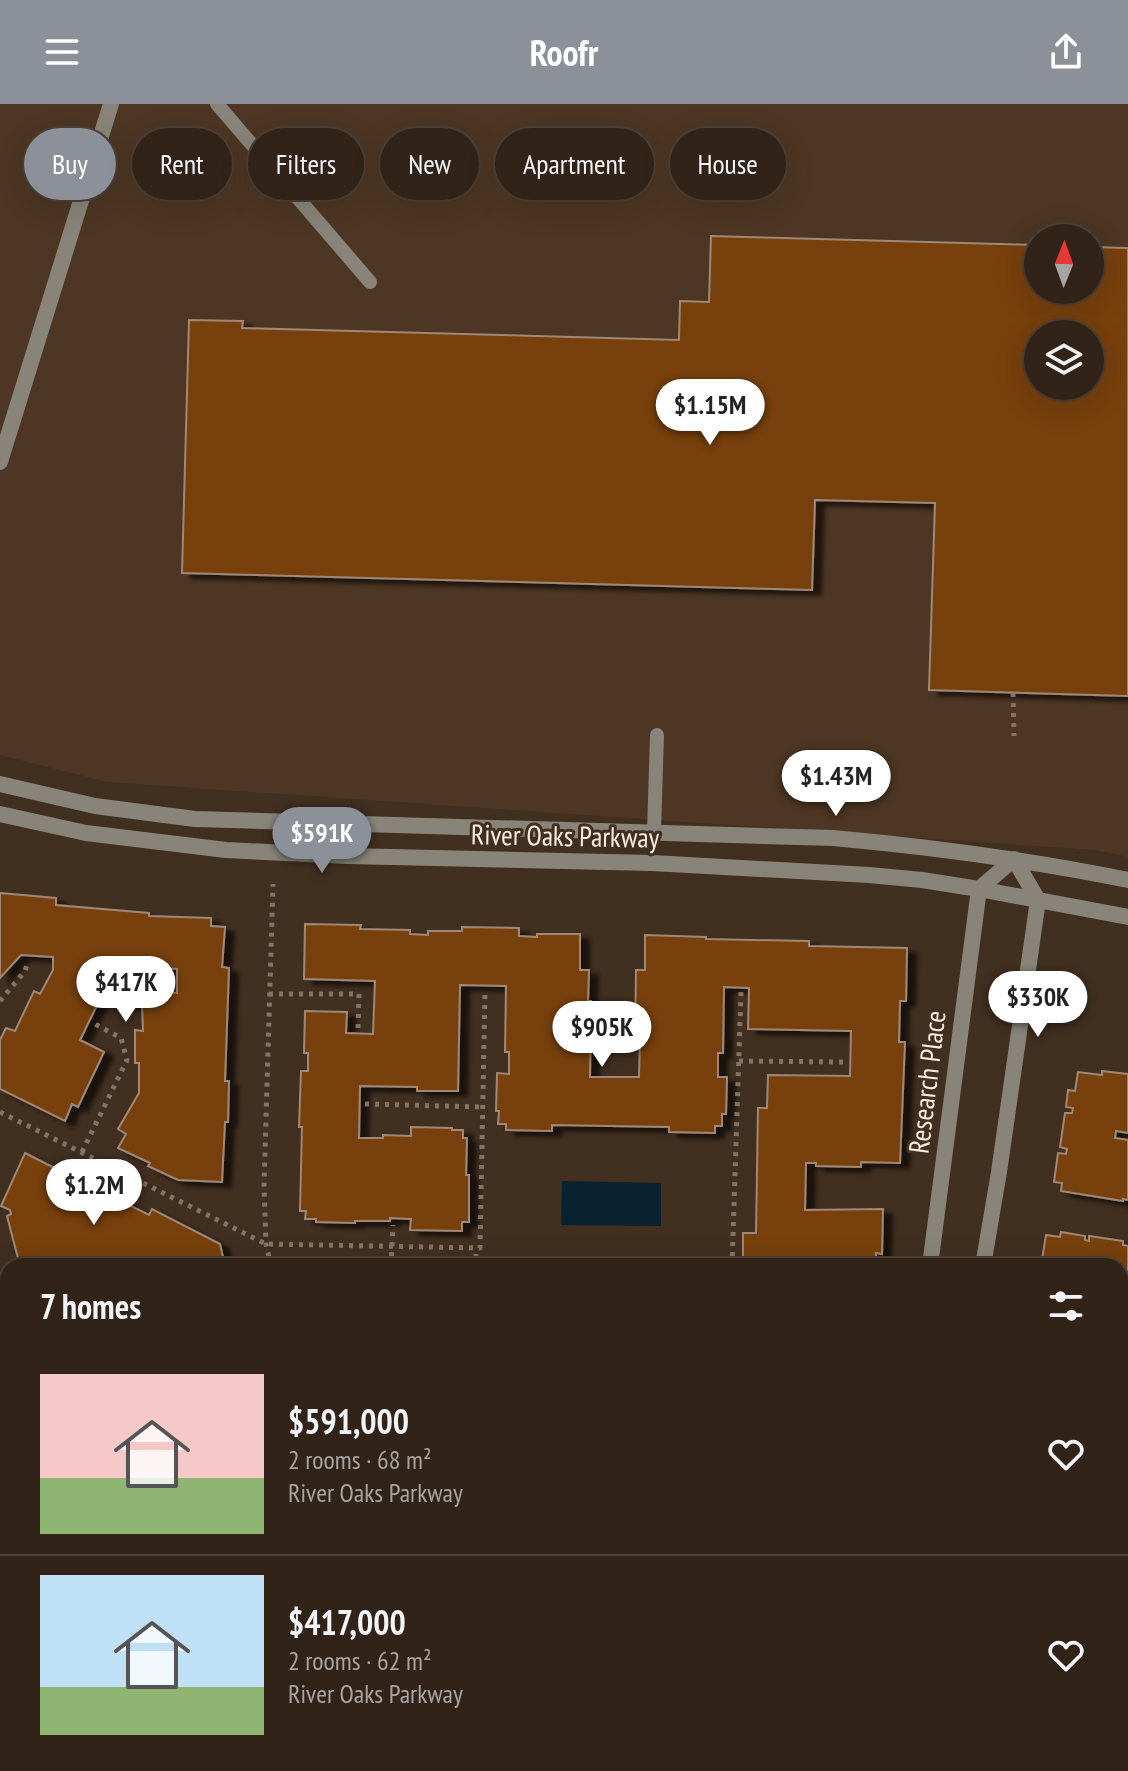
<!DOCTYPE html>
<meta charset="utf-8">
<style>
:root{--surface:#312318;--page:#392b21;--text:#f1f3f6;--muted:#a8a4a2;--line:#4c4037;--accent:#8c9099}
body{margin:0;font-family:"PT Sans Narrow",sans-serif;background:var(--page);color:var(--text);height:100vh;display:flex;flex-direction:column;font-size:30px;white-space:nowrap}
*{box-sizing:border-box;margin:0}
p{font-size:26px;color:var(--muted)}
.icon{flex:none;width:44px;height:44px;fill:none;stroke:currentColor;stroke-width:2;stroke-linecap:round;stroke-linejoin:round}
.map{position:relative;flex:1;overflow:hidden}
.details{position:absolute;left:0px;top:1154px;width:1128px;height:514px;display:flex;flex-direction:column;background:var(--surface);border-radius:24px 24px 0 0;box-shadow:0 8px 32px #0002,0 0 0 2px var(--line)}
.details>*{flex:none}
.top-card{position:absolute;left:24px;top:24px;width:1080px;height:72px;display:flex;gap:16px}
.needle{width:52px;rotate:1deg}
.tools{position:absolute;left:1024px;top:120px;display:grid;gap:16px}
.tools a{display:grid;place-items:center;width:80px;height:80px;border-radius:50%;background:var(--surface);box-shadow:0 8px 32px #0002,0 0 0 2px var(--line);font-size:40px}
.price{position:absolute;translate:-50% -68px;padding:0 18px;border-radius:28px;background:#fff;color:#222;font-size:26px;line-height:52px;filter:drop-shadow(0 2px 4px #0008)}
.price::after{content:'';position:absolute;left:50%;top:48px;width:24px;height:18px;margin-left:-12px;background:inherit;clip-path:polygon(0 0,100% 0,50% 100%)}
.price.active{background:var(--accent);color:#fff}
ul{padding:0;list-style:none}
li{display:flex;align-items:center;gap:24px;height:200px;padding:0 40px}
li+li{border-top:2px solid var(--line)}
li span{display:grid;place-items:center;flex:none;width:224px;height:160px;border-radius:0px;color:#555}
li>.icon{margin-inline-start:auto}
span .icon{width:96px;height:96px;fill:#fffc;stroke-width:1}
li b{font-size:34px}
h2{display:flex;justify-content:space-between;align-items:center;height:96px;padding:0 40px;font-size:34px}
.chip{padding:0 28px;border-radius:36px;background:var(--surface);box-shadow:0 8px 32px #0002,0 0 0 2px var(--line);font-size:28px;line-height:72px}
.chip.active{background:var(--accent);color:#fff}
header{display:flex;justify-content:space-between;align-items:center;height:104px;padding:0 40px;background:var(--accent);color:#fff;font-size:36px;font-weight:800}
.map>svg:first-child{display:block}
.built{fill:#4d3623;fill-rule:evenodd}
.water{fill:#0a212f}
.building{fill:#774007;stroke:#9f8878;stroke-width:2;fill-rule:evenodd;filter:url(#shadow)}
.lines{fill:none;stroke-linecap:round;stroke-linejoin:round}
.path{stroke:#847467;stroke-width:5;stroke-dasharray:4 6;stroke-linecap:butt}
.service{stroke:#888479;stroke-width:14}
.minor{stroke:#888479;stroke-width:16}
.tertiary{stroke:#888479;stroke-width:16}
.labels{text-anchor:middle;stroke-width:6;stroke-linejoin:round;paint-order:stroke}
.street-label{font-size:28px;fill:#f8ebe2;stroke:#412f20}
</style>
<header><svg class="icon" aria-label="menu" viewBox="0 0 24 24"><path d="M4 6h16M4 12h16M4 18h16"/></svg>Roofr<svg class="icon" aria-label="share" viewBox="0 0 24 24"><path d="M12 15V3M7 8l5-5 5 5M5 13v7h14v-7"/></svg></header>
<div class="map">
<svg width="1128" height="1667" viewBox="0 0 1128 1667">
<defs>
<filter id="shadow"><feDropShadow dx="9" dy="5" stdDeviation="2" flood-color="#0009"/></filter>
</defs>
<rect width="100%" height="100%" fill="#412f20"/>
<path class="built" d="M0 0H1128V753L1094 746 107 678 0 651ZM1038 134H1090V186H1038ZM1038 230H1090V282H1038Z
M8 1520V1660H767L763 1667H0V1522Z"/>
<path class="water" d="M562 1077 661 1079V1122L561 1121Z"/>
<path class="building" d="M711 132 1038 141V186H1090V143L1128 144V592L929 586 935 399 815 396 812 486 182 469 189 216 243 217 242 224 679 236 680 197 709 198ZM1038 230H1090V282H1038Z
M0 789 56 794V801L149 809V812L211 814V822L225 823 222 863 229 864 225 977H229L228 1018H225L222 1078 178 1076 148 1062 150 1059 118 1044 126 1030 118 1025 139 989V959H135V926L143 927 142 901 100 895 80 936 104 948 78 1003 72 1000 65 1017 0 985V936L6 924 15 927 34 887 40 890 53 866V853L21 851 0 874ZM152 863 177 865V889L149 887Z
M305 820 361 821 360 825 410 826V830L428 831V827H462V823L519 824V832L537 833V830H580V866H589L588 897H591L590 973H639L640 938H635L636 866H645V831L706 833V835L809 837V842L907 844 906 897H900L899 938H905L900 1059 861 1058V1063L816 1062V1059H806L805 1106 883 1105 882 1150 876 1149V1162H829V1155H807V1162H743V1129H756L758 1004H767L768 971 850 972 851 927 748 925 749 884 724 883 723 949H718V973H727L726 1010H722V1022H715V1029L669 1028V1023L552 1021V1027L506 1026V1020H498L499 1007H496L497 969 509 970V948H505L506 882 460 881 458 987H417V983L360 982 359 1034H383V1031L411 1032V1023L452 1024V1026H463V1034H467L466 1071H469V1118H462V1127L410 1126 411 1115 390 1114V1117H355V1119L316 1118V1115H305L306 1107H300L302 1023H299L301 967H308V949H304L305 907 347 908 346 929 373 930 375 877 304 875Z
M1102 967 1128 970V1029L1116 1027 1115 1034 1128 1036V1096L1123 1095V1097L1061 1087 1062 1079 1054 1078 1058 1049 1066 1050 1067 1045 1060 1043 1065 1009H1072L1073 1004 1066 1003 1068 986 1075 987 1078 968 1102 971Z
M25 1049 86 1080 84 1084 107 1095 109 1091 149 1111 152 1105 220 1140 225 1162H20L7 1112 11 1110 10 1106 1 1102Z
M1061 1128 1085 1132V1136L1089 1137V1132L1123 1137V1141L1128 1142V1220L1120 1219V1162H1041L1046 1131 1060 1133Z
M8 1231V1344L0 1309V1233Z
M1120 1256 1128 1258V1305L1125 1330 1120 1329Z
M8 1431V1457L6 1458 8 1469 0 1471V1433Z
M1120 1558 1122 1559 1121 1562 1128 1566V1577L1121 1589Z"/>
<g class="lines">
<path class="path" d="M1013 589 1014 632
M269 890H359L358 924
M0 897 25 867 28 857
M739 957 845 958
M365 1000 483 1003
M0 1008 266 1140 480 1144 485 886
M82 1048 127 956 121 934 95 920
M476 1159 636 1162
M271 1162 266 1140 264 1082 273 780
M391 1162 393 1121
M474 1162V1159H476V1144
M732 1162 741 888
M287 1667 330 1660"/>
<path class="service" d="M217 0 370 178
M654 728 657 631
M1120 1236 1128 1237
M1120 1398 1128 1403
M1120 1535 1128 1540
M1122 1631 1128 1621
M470 1660 472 1667
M85 1667 118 1660"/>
<path class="minor" d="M0 1531 8 1529
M0 1582 8 1580
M1010 1660 1022 1667"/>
<path class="tertiary" d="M0 358 111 0
M0 680 95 702 195 715 833 734C932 743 1030 756 1128 776
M0 710 86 729 226 746 348 752 652 759 869 771 922 776 979 785 1128 813
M348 752 349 719
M930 1162 979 785 1014 755
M983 1162 999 1068 1038 796 1014 755
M800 1667 803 1660
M839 1667 843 1660"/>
</g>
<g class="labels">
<g class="street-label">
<text transform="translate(565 732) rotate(1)" y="10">River Oaks Parkway</text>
<text transform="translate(927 978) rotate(-83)" y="10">Research Place</text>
</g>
</g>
</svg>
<div class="tools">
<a><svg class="needle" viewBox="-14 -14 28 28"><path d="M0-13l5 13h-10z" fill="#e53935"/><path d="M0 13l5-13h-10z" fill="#a8a4a2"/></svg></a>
<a><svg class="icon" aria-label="layers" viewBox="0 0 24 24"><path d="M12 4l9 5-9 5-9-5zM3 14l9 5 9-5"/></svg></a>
</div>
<b class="price" style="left:710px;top:343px">$1.15M</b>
<b class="price" style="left:836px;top:714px">$1.43M</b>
<b class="price active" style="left:322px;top:771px">$591K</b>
<b class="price" style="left:126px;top:920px">$417K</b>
<b class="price" style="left:1038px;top:935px">$330K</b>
<b class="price" style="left:602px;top:965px">$905K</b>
<b class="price" style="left:94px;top:1123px">$1.2M</b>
<div class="top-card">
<a class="chip active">Buy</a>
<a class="chip">Rent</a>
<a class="chip">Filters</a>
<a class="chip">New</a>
<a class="chip">Apartment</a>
<a class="chip">House</a>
</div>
<section class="details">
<h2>7 homes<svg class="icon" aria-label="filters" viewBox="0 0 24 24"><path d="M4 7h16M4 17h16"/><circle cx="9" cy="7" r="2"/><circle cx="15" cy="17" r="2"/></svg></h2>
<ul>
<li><span style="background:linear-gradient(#f6c9c9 65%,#8fb573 0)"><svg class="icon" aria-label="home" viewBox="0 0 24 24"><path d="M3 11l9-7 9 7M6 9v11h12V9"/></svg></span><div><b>$591,000</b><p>2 rooms · 68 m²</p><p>River Oaks Parkway</p></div><svg class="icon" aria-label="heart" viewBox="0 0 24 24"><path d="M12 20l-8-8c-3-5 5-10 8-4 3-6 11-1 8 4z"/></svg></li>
<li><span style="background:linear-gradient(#bfe0f5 70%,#8fb573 0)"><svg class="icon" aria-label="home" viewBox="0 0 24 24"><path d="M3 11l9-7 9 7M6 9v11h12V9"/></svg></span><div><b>$417,000</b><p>2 rooms · 62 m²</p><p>River Oaks Parkway</p></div><svg class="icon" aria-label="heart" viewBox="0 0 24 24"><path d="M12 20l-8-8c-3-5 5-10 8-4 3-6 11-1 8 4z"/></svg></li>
</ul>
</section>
</div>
